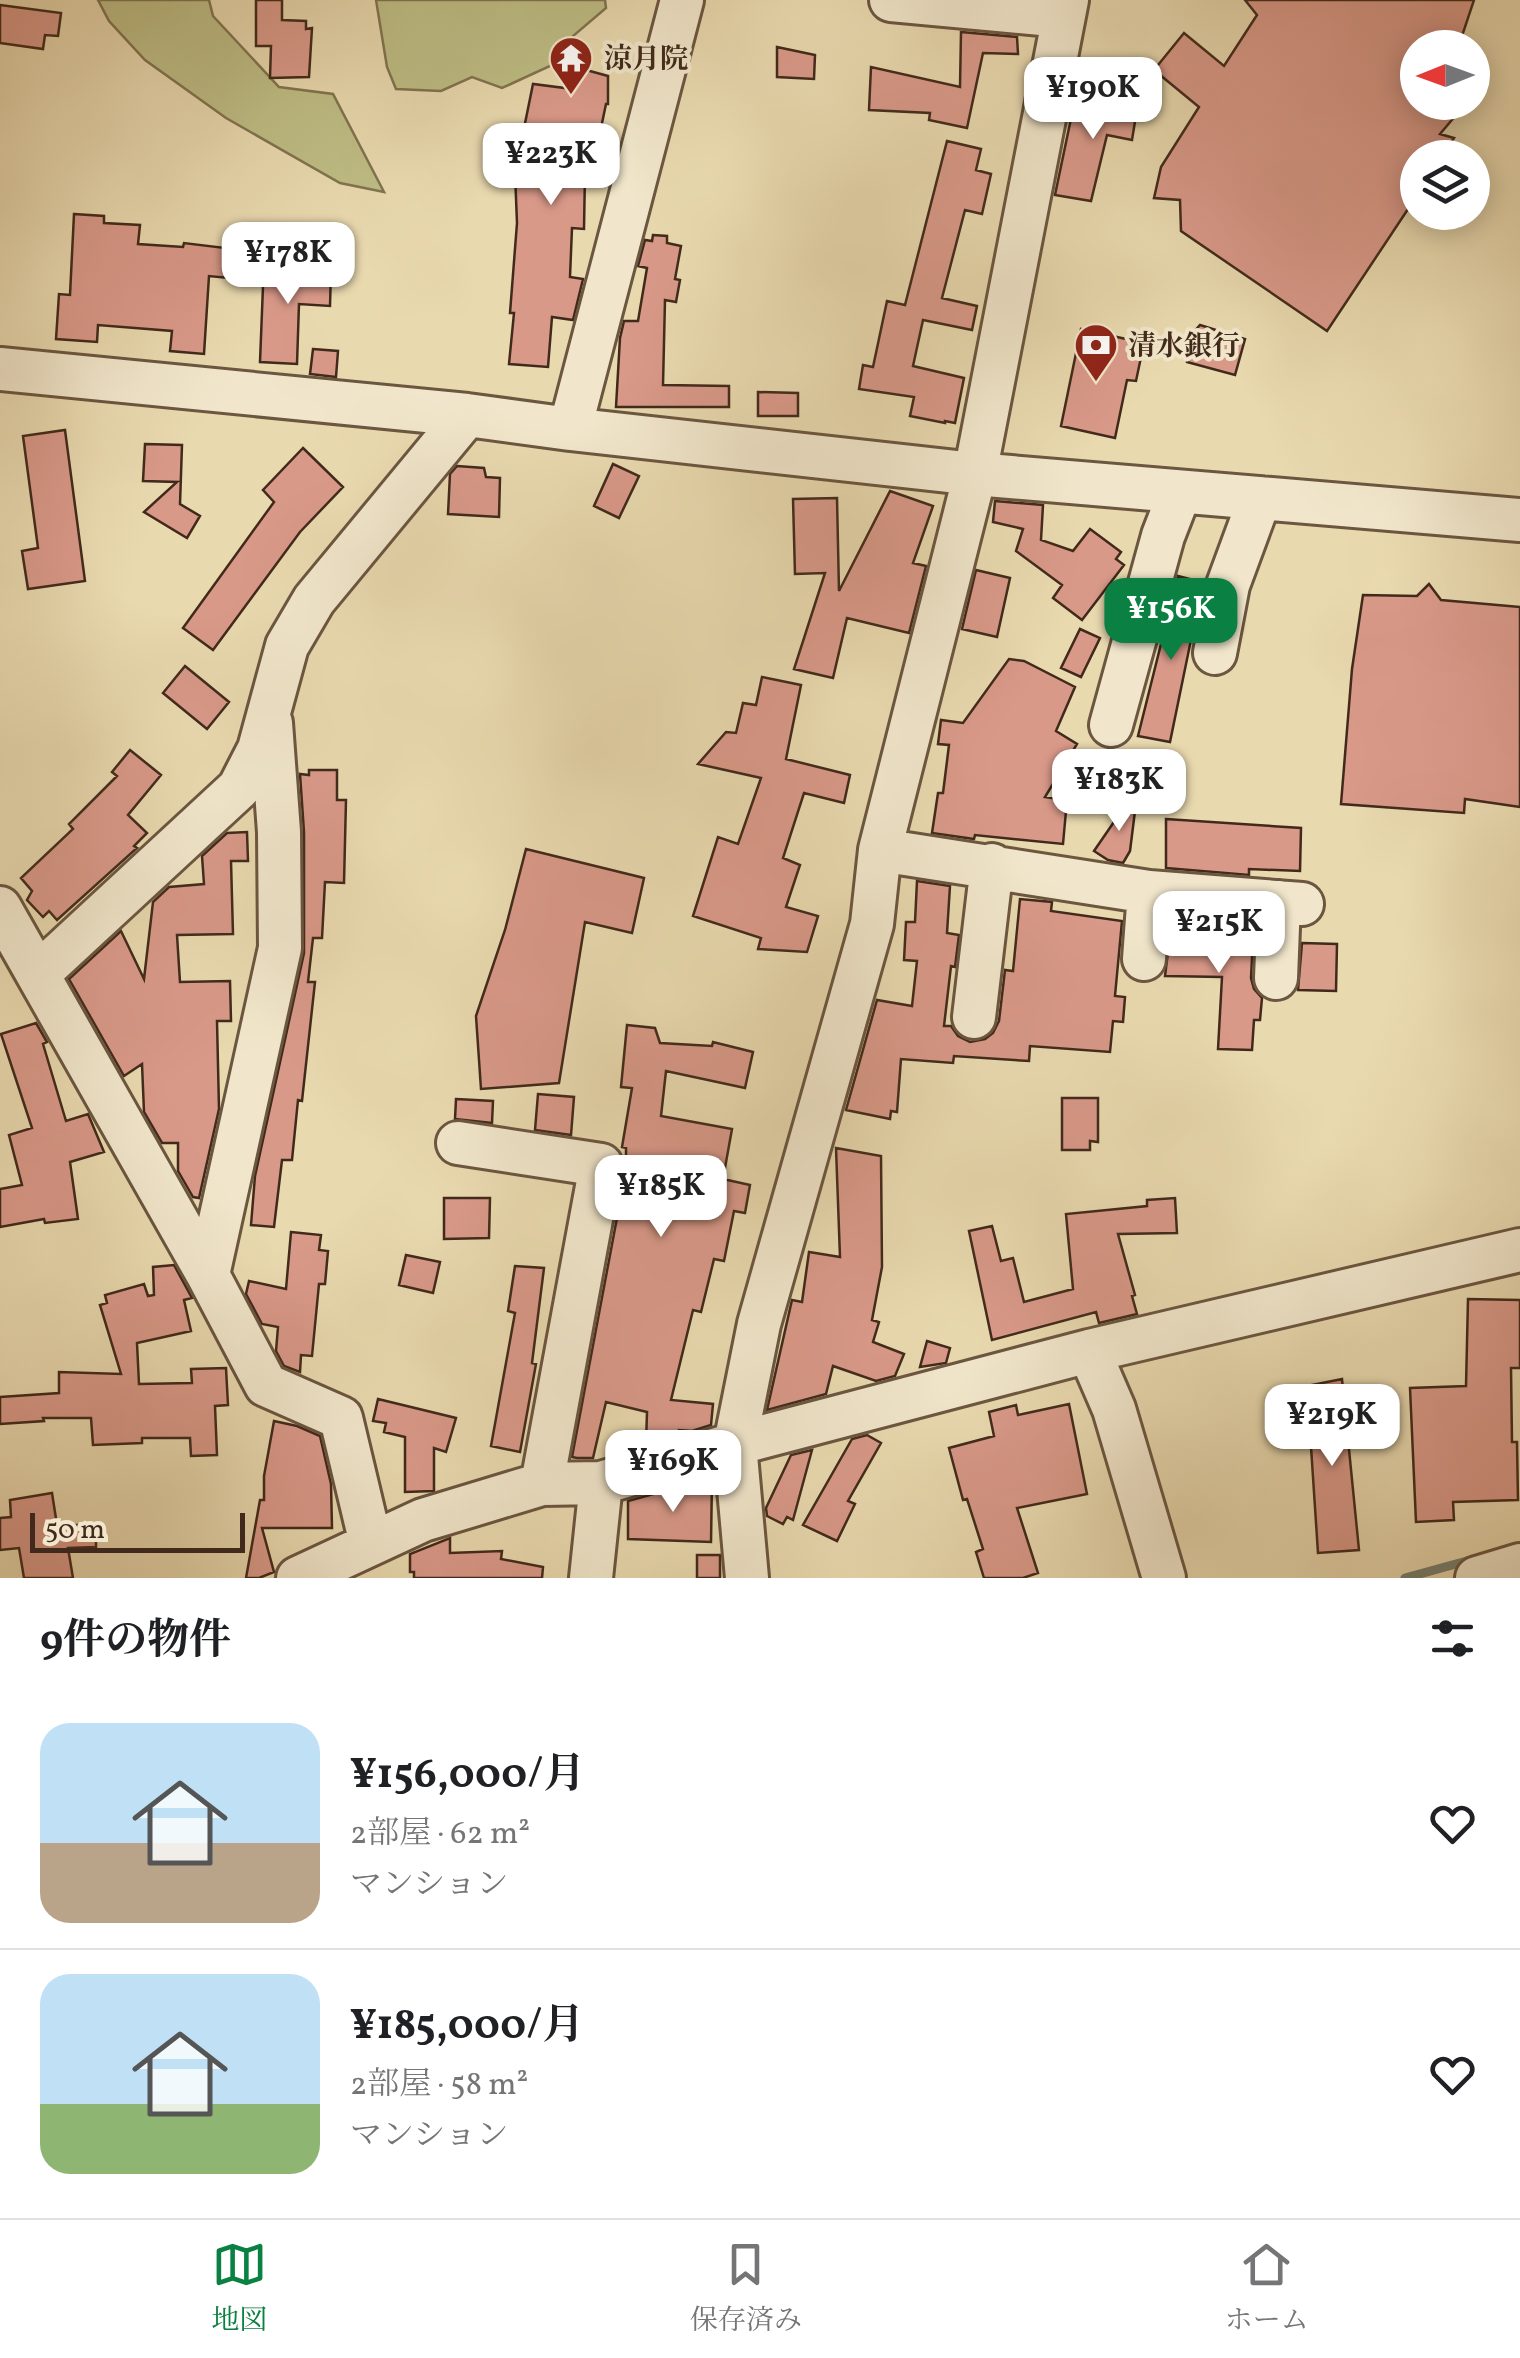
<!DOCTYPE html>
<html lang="ja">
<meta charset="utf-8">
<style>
:root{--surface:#fff;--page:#f6f6f6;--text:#202124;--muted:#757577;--line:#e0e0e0;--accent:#0b8043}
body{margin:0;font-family:Vollkorn,"Noto Serif JP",serif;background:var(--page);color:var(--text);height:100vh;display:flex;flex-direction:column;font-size:38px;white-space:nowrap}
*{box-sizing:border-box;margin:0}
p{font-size:32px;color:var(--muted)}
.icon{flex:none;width:55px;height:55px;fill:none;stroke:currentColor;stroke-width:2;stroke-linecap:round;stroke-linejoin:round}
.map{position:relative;height:1578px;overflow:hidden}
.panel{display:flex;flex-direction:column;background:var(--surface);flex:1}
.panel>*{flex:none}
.needle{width:65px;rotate:269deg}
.buttons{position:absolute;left:1400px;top:30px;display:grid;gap:20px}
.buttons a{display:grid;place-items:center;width:90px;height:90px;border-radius:50%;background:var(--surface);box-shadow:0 5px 25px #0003;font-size:50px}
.scale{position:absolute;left:30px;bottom:25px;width:215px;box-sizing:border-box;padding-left:10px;border:5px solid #412a1b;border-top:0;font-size:28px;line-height:35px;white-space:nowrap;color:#412a1b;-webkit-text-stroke:8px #f1e6cb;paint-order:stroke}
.price{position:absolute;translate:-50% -85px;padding:0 22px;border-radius:20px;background:#fff;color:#222;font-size:32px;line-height:65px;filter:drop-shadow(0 2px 5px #0008)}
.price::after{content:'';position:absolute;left:50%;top:60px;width:30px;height:22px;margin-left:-15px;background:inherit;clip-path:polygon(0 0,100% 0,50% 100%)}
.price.selected{background:var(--accent);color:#fff}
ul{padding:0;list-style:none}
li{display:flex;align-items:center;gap:30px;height:250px;padding:0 40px}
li+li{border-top:2px solid var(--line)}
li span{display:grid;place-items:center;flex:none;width:280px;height:200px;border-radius:30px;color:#555}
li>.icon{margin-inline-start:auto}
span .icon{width:120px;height:120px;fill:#fffc;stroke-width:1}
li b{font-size:42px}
h2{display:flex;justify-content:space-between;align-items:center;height:120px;padding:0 40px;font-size:42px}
.menu{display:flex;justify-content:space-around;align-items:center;height:140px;border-top:2px solid var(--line);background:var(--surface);font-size:28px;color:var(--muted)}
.menu a{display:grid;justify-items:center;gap:5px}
.menu .selected{color:var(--accent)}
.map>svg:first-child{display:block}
.green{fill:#bebd85;stroke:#807450;stroke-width:2.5}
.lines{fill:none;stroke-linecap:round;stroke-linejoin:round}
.stream{stroke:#758071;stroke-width:9}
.building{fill:#d99989;stroke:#412a1b;stroke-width:2.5}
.minor-casing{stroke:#6b5640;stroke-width:48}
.minor{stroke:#f1e6cb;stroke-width:42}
.labels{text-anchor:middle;stroke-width:8;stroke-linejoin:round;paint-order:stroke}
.poi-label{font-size:28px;font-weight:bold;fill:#412a1b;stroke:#f1e6cb;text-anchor:start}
</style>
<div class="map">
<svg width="1520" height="1578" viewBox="0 0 1520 1578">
<rect width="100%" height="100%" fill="#e9d9af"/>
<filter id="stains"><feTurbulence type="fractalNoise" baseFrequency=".002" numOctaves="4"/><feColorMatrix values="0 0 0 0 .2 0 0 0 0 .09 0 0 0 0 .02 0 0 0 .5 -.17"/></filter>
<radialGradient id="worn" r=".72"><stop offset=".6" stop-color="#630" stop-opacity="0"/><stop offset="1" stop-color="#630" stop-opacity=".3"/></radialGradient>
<path class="green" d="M98 0H209L213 16 279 87 333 94 384 192 340 183 226 118 145 60 109 21Z
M376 0H605L606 8 573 36 550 66 502 88 472 77 441 91 396 89 387 67Z"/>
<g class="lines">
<path class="stream" d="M1405 1578 1474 1559"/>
</g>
<path class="building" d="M256 0H282V20L306 21V29L312 28 309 77 270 78 271 46H256Z
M1245 0H1474L1458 48H1418V102H1467L1440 134 1454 138 1441 158H1418V194L1327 331 1181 231 1180 200 1154 198 1161 167 1199 107 1154 70 1184 33 1224 66 1257 15Z
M0 5 61 13 58 36 45 35 43 49 0 43Z
M961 32 1017 37 1018 54 983 53 967 128 929 120 930 113 869 110 871 67 960 87Z
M777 47 815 55 814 79 777 77Z
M568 65 608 76V104H606L601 128 586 126 588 173H585L584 229 572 228 570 277 583 279 573 320 552 317 548 367 509 364 514 313H510L517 223 514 148H520L533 84 565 88Z
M1114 93 1139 97 1132 140 1107 135 1091 201 1055 195 1073 109 1086 111 1089 95 1112 99Z
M947 141 981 149 976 170 991 174 982 214 965 210 942 298 977 306 972 330 923 320 913 366 964 378 955 423 945 421V423L910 416 914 397 859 389 863 365 873 367 887 301 905 305Z
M74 214 104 216V223L140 225 138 244 183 247 184 243 242 250 239 279 209 276 204 354 170 351 172 331 98 325 97 342 56 339 59 294 70 295Z
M653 235 667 236V243L681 246 675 279 680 280 676 302 665 300 663 385 729 386V407H616L620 338 624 321H638L647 268 638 266 645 240 652 241Z
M264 261 295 262 294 268 331 270 330 306 299 304 297 364 260 362Z
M1200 325 1245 339 1235 375 1187 362 1186 341Z
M1081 329 1144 343 1136 381 1127 380 1115 438 1061 426Z
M313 349 338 351 336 377 310 374Z
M758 392 798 393V416H758Z
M65 430 85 581 28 589 22 551 38 548 23 436Z
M145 444 182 445 180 504 200 516 187 538 144 512 177 482 143 481Z
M303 448 343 487 300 532 213 650 183 628 274 502 263 490Z
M613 464 639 476 619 518 594 506Z
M457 466 484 468 486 477 500 478 499 517 448 514 450 474Z
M890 491 933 506 913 563 926 566 909 633 847 618 833 678 794 669 825 573 795 574 793 499 837 498 839 591Z
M995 501 1043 505 1041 540 1073 551 1090 529 1121 552 1116 559 1124 565 1082 620 1053 598 1062 585 1016 551 1023 529 993 522Z
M976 570 1010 578 997 637 962 629Z
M1178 576 1197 581 1195 589 1201 591 1170 742 1138 736Z
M1429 584 1441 600 1520 607V807L1465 799 1464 813 1341 804 1352 669 1363 595 1417 596Z
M1080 629 1100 638 1081 677 1061 668Z
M1009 659 1024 661 1075 687 1056 731 1077 744 1045 797 1067 800 1063 844 975 835 974 839 932 833 938 793H943L949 745 938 744 941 720 963 723Z
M185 666 229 702 207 729 163 693Z
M762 677 801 685 786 759 850 775 844 803 804 793 783 858 800 865 786 907 818 916 807 952 758 949 761 938 693 916 718 837 738 844 761 778 698 764 726 732 736 733 743 703 756 705Z
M130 750 161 775 128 815 147 833 134 846 137 848 57 920 49 911 43 917 27 900 32 891 21 878 73 829 69 824 117 776 112 772Z
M309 770H337V800H346L344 883 325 882 322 938H313L308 982H315L302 1101 298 1100 292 1160H282L274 1227 251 1225 255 1176 304 953V832L300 774 309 775Z
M1138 787 1130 851 1123 863 1108 860 1094 851Z
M1166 819 1301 828 1300 871 1249 869V875L1166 868Z
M247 832 248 861H231L233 934 177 935 180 982 230 981 231 1021H217L219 1109 199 1198 193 1197 178 1171V1143H162L144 1112 142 1064 124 1076 69 979 121 931 144 979 153 902 169 887 204 884 202 856 227 833Z
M526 849 644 878 632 933 585 922 559 1083 481 1089 476 1016 505 930Z
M917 881 950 886 947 933 959 935 955 967 951 966 944 1026H951L958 1036 970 1042 985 1039 993 1033 999 1021 1005 970 1013 971 1020 899 1052 902 1051 911 1122 921 1115 996 1125 997 1123 1022 1113 1021 1110 1052 1030 1046 1029 1061 954 1056 953 1063 901 1059 897 1112 891 1111 890 1119 846 1110 877 1000 912 1006 917 961 904 960 906 922H915Z
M1172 919 1215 922 1214 938 1253 939 1251 978 1254 989 1262 998 1260 1020H1254L1252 1050 1218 1049 1222 977 1165 976Z
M1302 943 1337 944 1336 991 1298 990Z
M36 1023 47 1042 43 1044 66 1121 88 1114 104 1152 70 1162 78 1219 45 1223 44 1219 0 1227V1189L22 1185 9 1135 32 1128 1 1034Z
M627 1025 655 1028 660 1043 712 1046 713 1042 753 1052 745 1088 666 1071 661 1116 732 1129 723 1179 750 1185 745 1213 734 1211 724 1261 714 1259 701 1312 693 1310 671 1400 713 1404 711 1425 692 1431 679 1430V1433H664L662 1439 646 1444 647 1412 606 1402 593 1458H577L572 1457 626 1170V1148L622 1147 632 1088 621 1087Z
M538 1094 574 1097 571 1135 535 1130Z
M1062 1098H1098V1142L1090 1141V1150H1062Z
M456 1099 493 1101 492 1123 455 1119Z
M836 1148 881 1156 882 1267 872 1320 879 1322 873 1342 904 1354 895 1376 876 1381 833 1366 826 1394 767 1410 792 1300 802 1302 809 1252 840 1257Z
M444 1198H490L489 1238 444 1239Z
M1175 1198 1177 1233 1118 1234 1135 1295 1132 1296 1137 1314 1099 1323 1096 1312 992 1340 969 1231 992 1226 1001 1261 1013 1258 1024 1302 1073 1289 1066 1214 1147 1206V1200Z
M291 1232 321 1235 319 1250 328 1251 325 1284H319L312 1356 301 1355 300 1372 284 1366 276 1351 278 1327 262 1324 246 1294 249 1281 286 1289Z
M406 1255 440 1262 433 1293 399 1285Z
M174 1265 192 1298 184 1300 191 1331 137 1343 139 1384 192 1383 191 1369 226 1368 228 1405 215 1406 217 1455 191 1456 190 1438H142V1443L93 1445 91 1418H43L44 1421 0 1424V1397L59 1393V1372L121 1374 100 1305 107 1303 105 1295 144 1284 148 1296 154 1295 153 1267Z
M515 1266 544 1268 532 1363 536 1364 520 1452 491 1446 515 1313 508 1311Z
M1468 1299 1520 1300V1368H1511L1512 1442H1517L1518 1500 1453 1502 1454 1520 1416 1522 1410 1388 1466 1386Z
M927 1341 950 1348 946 1363 920 1367Z
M1342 1379 1359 1550 1318 1553 1307 1386Z
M378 1399 456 1418 446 1452 434 1448V1491L405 1492V1437L384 1432 386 1423 373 1421Z
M1069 1404 1087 1494 1017 1508 1038 1573 1023 1578H984L976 1552 983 1549 967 1499 963 1500 949 1448 994 1436 989 1412 1016 1405 1018 1415Z
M274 1421 297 1426 320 1436 331 1484 332 1528H262L274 1572 259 1578H246L260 1500H264V1476Z
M867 1435 881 1443 848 1501 855 1504 837 1541 803 1525 852 1439Z
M812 1450 793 1520 787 1517 783 1524 767 1516 766 1508 791 1455Z
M705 1479H712L711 1542 628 1539V1501L664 1491H690V1483Z
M52 1493 57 1525H96V1547L68 1548 73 1578H24L19 1548 0 1550V1518L11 1517 10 1500Z
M450 1538V1553L502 1551 501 1559 543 1567 542 1578H414V1572H410V1554Z
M697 1555H720V1578H697Z"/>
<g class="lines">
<g class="minor-casing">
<path id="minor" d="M891 0 1063 16
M0 369 467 415 570 429 975 474 1520 520
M570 429 682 0
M1215 653 1228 585 1260 498
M1111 725 1163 536 1180 492
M880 850 1149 892 1302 904
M0 908 208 1275 266 1385 341 1418 371 1544
M1144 959 1149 892
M38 974 239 788 259 749 287 646 314 600 467 415
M1276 978 1279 902
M974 1017 992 865
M458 1143 601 1165 542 1484
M208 1275 280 948 279 832 271 723
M1089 1351 1114 1409 1164 1578
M298 1578 423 1520 542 1484 601 1483 735 1444 1089 1351 1520 1250
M591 1578 601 1483
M747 1578 735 1444 759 1324 872 924 880 850 975 474 1067 0
M1477 1578 1520 1565"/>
</g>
<use href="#minor" class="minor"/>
</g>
<defs>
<g id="temple-pin" transform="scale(2.25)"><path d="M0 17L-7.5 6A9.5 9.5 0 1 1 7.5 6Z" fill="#8f2418" stroke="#f1e6cb"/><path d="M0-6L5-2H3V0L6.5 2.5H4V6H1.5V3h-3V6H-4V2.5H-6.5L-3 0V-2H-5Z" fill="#fff"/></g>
<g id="bank-pin" transform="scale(2.25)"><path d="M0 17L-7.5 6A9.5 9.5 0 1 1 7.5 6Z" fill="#8f2418" stroke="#f1e6cb"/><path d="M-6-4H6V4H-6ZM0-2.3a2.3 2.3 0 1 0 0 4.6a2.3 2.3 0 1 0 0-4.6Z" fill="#fff"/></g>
</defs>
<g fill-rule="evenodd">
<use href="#temple-pin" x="571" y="58"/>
<use href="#bank-pin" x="1096" y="345"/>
</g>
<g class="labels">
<g class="poi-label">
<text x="604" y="68">涼月院</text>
<text x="1128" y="355">清水銀行</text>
</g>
</g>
<rect width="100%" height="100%" filter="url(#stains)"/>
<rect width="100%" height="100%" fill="url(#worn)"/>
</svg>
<div class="buttons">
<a><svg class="needle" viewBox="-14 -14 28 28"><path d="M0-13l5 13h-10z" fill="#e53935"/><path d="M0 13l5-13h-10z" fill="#757577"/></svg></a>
<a><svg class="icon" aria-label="layers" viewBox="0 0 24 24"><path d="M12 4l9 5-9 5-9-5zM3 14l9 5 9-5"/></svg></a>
</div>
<div class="scale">50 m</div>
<b class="price" style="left:1093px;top:142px">¥190K</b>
<b class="price" style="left:551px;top:208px">¥223K</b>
<b class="price" style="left:288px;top:307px">¥178K</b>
<b class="price selected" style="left:1171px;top:663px">¥156K</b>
<b class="price" style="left:1119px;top:834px">¥183K</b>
<b class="price" style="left:1219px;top:976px">¥215K</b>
<b class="price" style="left:661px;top:1240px">¥185K</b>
<b class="price" style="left:1332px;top:1469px">¥219K</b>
<b class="price" style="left:673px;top:1515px">¥169K</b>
</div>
<section class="panel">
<h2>9件の物件<svg class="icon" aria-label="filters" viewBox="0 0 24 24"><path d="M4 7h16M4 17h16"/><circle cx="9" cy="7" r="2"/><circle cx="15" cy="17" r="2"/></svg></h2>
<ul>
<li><span style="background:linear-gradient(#bfe0f5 60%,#b9a48a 0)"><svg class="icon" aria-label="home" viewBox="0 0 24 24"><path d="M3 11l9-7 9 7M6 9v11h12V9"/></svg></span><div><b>¥156,000/月</b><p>2部屋 · 62 m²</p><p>マンション</p></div><svg class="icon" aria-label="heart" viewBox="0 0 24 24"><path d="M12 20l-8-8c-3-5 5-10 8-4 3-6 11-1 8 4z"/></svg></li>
<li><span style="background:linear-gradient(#bfe0f5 65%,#8fb573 0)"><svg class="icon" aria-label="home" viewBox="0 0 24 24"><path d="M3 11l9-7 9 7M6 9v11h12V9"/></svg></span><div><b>¥185,000/月</b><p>2部屋 · 58 m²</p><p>マンション</p></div><svg class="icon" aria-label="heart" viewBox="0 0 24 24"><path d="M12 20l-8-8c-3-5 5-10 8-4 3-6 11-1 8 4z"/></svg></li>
</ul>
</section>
<nav class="menu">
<a class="selected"><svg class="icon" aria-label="map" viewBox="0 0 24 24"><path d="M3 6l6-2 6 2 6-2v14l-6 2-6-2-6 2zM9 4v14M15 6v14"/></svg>地図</a>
<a><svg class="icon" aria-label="saved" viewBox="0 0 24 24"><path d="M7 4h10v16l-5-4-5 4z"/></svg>保存済み</a>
<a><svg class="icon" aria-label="home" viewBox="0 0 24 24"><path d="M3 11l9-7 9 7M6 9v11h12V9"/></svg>ホーム</a>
</nav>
